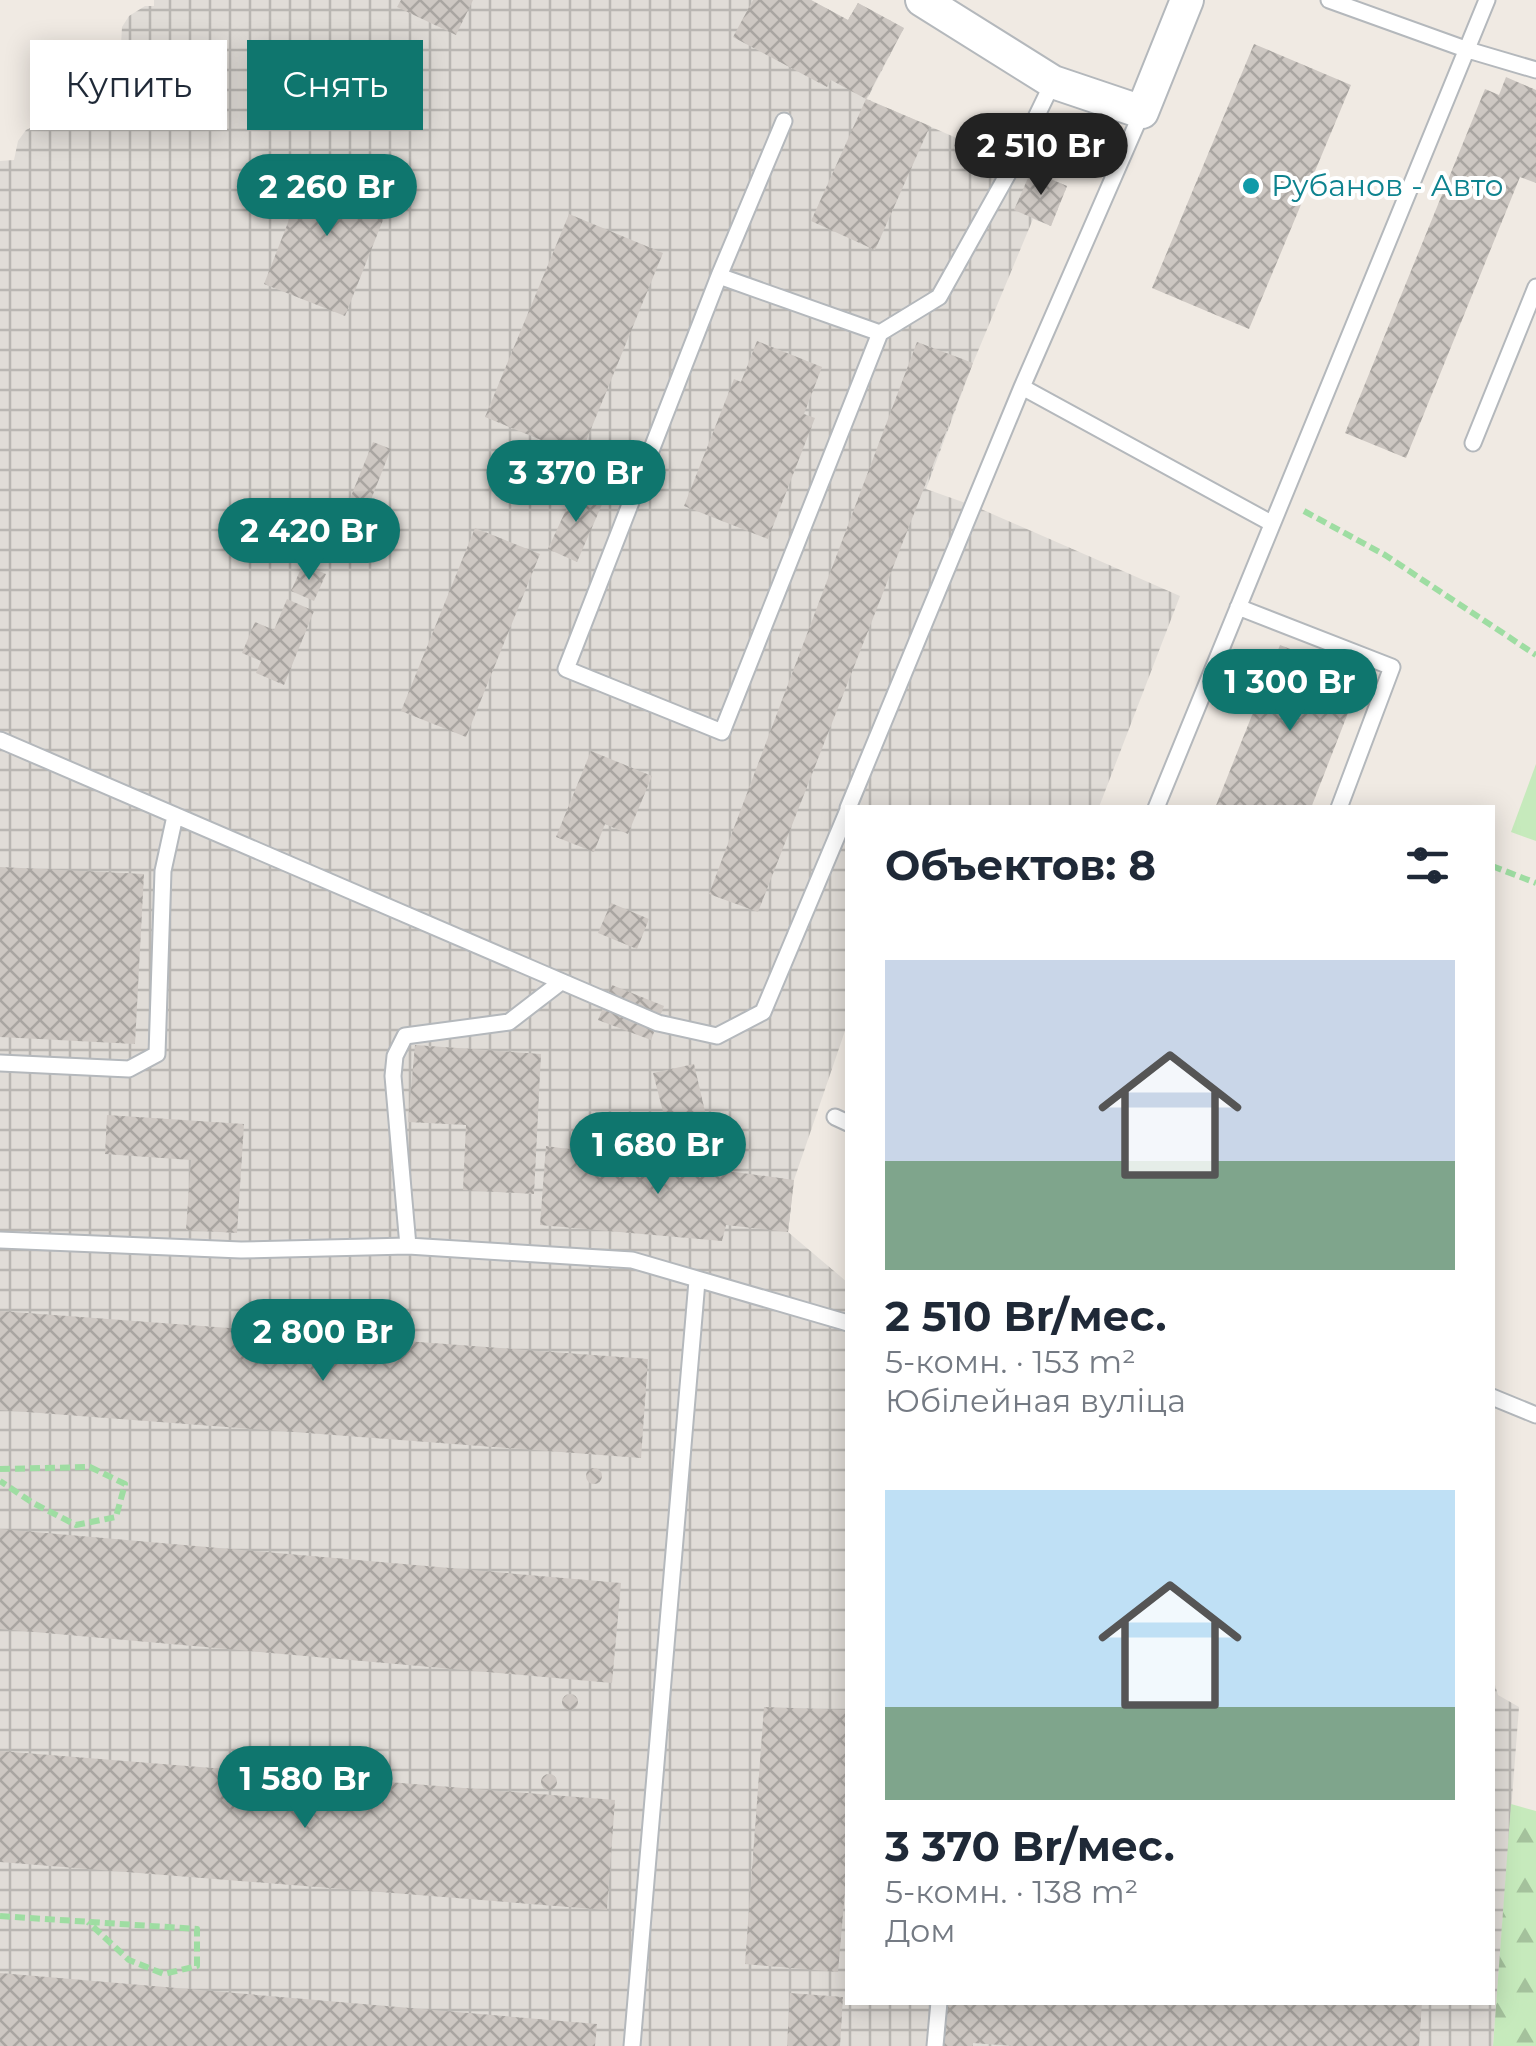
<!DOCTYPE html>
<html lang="ru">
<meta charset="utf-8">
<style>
:root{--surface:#fff;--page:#f6f6f7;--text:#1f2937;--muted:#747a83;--accent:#0f766e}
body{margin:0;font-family:Montserrat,sans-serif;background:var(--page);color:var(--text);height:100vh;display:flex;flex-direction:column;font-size:38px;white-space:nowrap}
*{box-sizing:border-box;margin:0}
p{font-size:32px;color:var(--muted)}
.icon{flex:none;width:55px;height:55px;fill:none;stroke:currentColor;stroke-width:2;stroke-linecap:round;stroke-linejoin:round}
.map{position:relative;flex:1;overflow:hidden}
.sheet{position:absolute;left:845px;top:805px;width:650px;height:1200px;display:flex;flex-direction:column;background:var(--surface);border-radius:0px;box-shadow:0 5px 25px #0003}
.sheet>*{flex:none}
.guide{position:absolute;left:30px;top:40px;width:665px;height:90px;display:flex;gap:20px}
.price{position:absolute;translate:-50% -85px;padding:0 22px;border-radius:35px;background:var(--accent);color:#fff;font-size:32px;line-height:65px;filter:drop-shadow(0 2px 5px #0008)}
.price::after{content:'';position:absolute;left:50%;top:60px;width:30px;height:22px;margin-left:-15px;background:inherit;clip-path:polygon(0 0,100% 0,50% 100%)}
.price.selected{background:#222;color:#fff}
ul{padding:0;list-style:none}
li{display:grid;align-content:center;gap:20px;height:530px;padding:0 40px}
li span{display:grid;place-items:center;height:310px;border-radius:0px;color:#555}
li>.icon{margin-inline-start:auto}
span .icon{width:180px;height:180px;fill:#fffc;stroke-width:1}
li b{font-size:42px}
h2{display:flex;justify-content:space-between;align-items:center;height:120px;padding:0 40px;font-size:42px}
.chip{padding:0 35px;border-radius:0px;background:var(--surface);box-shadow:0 5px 25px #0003;font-size:35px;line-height:90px}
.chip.selected{background:var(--accent);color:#fff}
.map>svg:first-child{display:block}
.industrial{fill:url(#industrial-grid)}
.green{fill:#c6eabc}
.forest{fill:url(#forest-firs)}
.building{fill:url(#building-cross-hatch)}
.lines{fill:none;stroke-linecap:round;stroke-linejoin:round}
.lane-casing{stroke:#b4b8bc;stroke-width:19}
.street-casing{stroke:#b4b8bc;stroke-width:36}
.path{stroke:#9edda2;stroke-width:6;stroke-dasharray:10 5;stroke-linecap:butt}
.lane{stroke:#fff;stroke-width:15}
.street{stroke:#fff;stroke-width:32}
.culture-dot{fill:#0f9aa8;stroke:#fff;stroke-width:4}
.labels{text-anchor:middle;stroke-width:8;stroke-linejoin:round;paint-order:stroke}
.culture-label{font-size:30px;fill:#0d838f;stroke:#fff;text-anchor:start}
</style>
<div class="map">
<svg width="1536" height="2046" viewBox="0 0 1536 2046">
<defs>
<pattern id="industrial-grid" width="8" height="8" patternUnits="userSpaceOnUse" patternTransform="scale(2.5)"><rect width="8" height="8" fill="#e0dcd7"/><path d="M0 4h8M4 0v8" fill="none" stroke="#b9b6b2"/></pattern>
<pattern id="forest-firs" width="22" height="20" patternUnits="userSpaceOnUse" patternTransform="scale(2.5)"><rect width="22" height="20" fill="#c6eabc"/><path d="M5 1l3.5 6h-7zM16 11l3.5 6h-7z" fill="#a4c19c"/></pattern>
<pattern id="building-cross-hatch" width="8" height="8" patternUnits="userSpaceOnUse" patternTransform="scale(2.5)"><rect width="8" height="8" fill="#cdc7c2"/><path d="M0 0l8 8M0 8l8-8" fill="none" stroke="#a9a5a1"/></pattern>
</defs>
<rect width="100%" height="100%" fill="#f0eae3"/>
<path class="industrial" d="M154 0H811L848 20 858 3 904 28 867 99 1067 186 1051 226 1033 219 973 363 926 489 974 506 1180 596 1099 807 848 808 847 1025 794 1180 788 1232 847 1282 848 2002H1492L1493 1678 1498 1695 1519 1707 1493 2046H0V161L14 160 18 141 26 130 36 125 54 124 55 103 60 94 77 84H88L90 63 108 47 121 45 122 27 129 16 145 6H154Z"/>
<path class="green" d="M1536 764V841L1511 832Z"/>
<path class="forest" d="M1511 1804 1536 1811V2046H1493Z"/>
<path class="building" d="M401 0H473L456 35 397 7Z
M753 0H811L848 20 858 3 904 28 866 99 831 80 827 87 733 37Z
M1254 44 1351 85 1249 329 1152 288Z
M1506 77 1536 90V183L1520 177 1406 458 1345 433 1485 89 1499 95Z
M866 99 930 126 875 250 811 221Z
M314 156 365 177 357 198 387 210 345 316 264 284Z
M1031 171 1067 186 1051 226 1014 210Z
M569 214 663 253 580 456 485 417Z
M757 341 822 367 804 414 815 418 768 539 684 506 734 379 741 382Z
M917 342 973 363 758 912 709 894Z
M373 442 391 449 355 540 336 533Z
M576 488 604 500 577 562 548 549Z
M475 528 540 554 466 737 401 711Z
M303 564 326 574 314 601 291 591Z
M287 599 314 611 284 685 256 673 261 661 242 653 255 622 274 630Z
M1280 645 1362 677 1311 808H1215Z
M591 751 652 776 628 834 605 824 594 852 556 837Z
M0 867 144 874 135 1044 0 1037Z
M611 903 649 919 637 949 598 933Z
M612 985 664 1006 651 1040 598 1020Z
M415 1045 541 1054 534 1194 463 1190 466 1125 408 1122Z
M694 1064 707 1120 668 1131 653 1073Z
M107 1115 244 1124 237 1233 186 1230 191 1160 105 1154Z
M546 1146 794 1180 788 1232 726 1225 722 1241 540 1225Z
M0 1311 648 1359 641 1458 0 1410Z
M586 1476a8 8 0 1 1 16 0a8 8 0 1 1-16 0Z
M0 1529 621 1583 612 1683 0 1629Z
M562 1702a8 8 0 1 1 16 0a8 8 0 1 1-16 0Z
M764 1707 848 1710V1856L838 1972 745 1964Z
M0 1751 615 1800 607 1910 0 1862Z
M541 1782a8 8 0 1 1 16 0a8 8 0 1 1-16 0Z
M0 1973 597 2024 595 2046H0Z
M790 1993 843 1997 840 2046H787Z
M943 2002H1422L1419 2046H1014L973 2043V2046H940Z"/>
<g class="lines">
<g class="lane-casing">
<path id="lane" d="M1329 0 1468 50 1536 70
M719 276 784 121
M880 333 722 732 566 669 719 276 880 333 939 297 1014 163 1053 82
M1022 387 1271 523
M1473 443 1536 287
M1238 607 1392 667 1339 808
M0 740 658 1023 717 1036 763 1012 848 810
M848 808 1022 387 1142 112
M1156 808 1487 0
M0 1063 129 1069 157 1054 163 871 175 816
M835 1117 848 1123
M0 1240 241 1250 408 1246 632 1260 848 1323
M408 1246 393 1076 395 1056 405 1036 509 1022 561 982
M1492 1397 1536 1415
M632 2046 697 1281
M935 2046 939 2002"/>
</g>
<g class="street-casing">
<path id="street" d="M922 0 1053 82 1142 112 1187 0"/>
</g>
<path class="path" d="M1304 511 1385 555 1536 655
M1492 866 1536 883
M0 1469 90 1467 125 1484 116 1517 76 1525 33 1503 0 1481
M0 1916 197 1929V1966L164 1974 129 1960 88 1922"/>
<use href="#lane" class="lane"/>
<use href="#street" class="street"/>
</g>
<circle class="culture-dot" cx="1251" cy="186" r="10"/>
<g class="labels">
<g class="culture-label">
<text x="1271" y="196">Рубанов - Авто</text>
</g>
</g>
</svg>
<b class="price selected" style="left:1041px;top:198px">2 510 Br</b>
<b class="price" style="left:327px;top:239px">2 260 Br</b>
<b class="price" style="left:576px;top:525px">3 370 Br</b>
<b class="price" style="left:309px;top:583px">2 420 Br</b>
<b class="price" style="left:1290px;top:734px">1 300 Br</b>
<b class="price" style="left:658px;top:1197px">1 680 Br</b>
<b class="price" style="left:323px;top:1384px">2 800 Br</b>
<b class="price" style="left:305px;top:1831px">1 580 Br</b>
<div class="guide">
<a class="chip">Купить</a>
<a class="chip selected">Снять</a>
</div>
<section class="sheet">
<h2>Объектов: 8<svg class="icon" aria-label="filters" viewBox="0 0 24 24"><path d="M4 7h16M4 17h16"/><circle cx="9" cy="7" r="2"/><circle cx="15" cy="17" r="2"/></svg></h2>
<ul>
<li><span style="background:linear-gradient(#c9d6e8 65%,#7fa58c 0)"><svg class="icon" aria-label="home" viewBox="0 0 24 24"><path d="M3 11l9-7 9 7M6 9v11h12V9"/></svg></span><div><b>2 510 Br/мес.</b><p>5-комн. · 153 m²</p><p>Юбілейная вуліца</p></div></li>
<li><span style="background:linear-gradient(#bfe0f5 70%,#7fa58c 0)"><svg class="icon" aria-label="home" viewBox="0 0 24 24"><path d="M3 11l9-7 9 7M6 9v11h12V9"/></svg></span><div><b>3 370 Br/мес.</b><p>5-комн. · 138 m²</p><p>Дом</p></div></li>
</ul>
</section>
</div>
